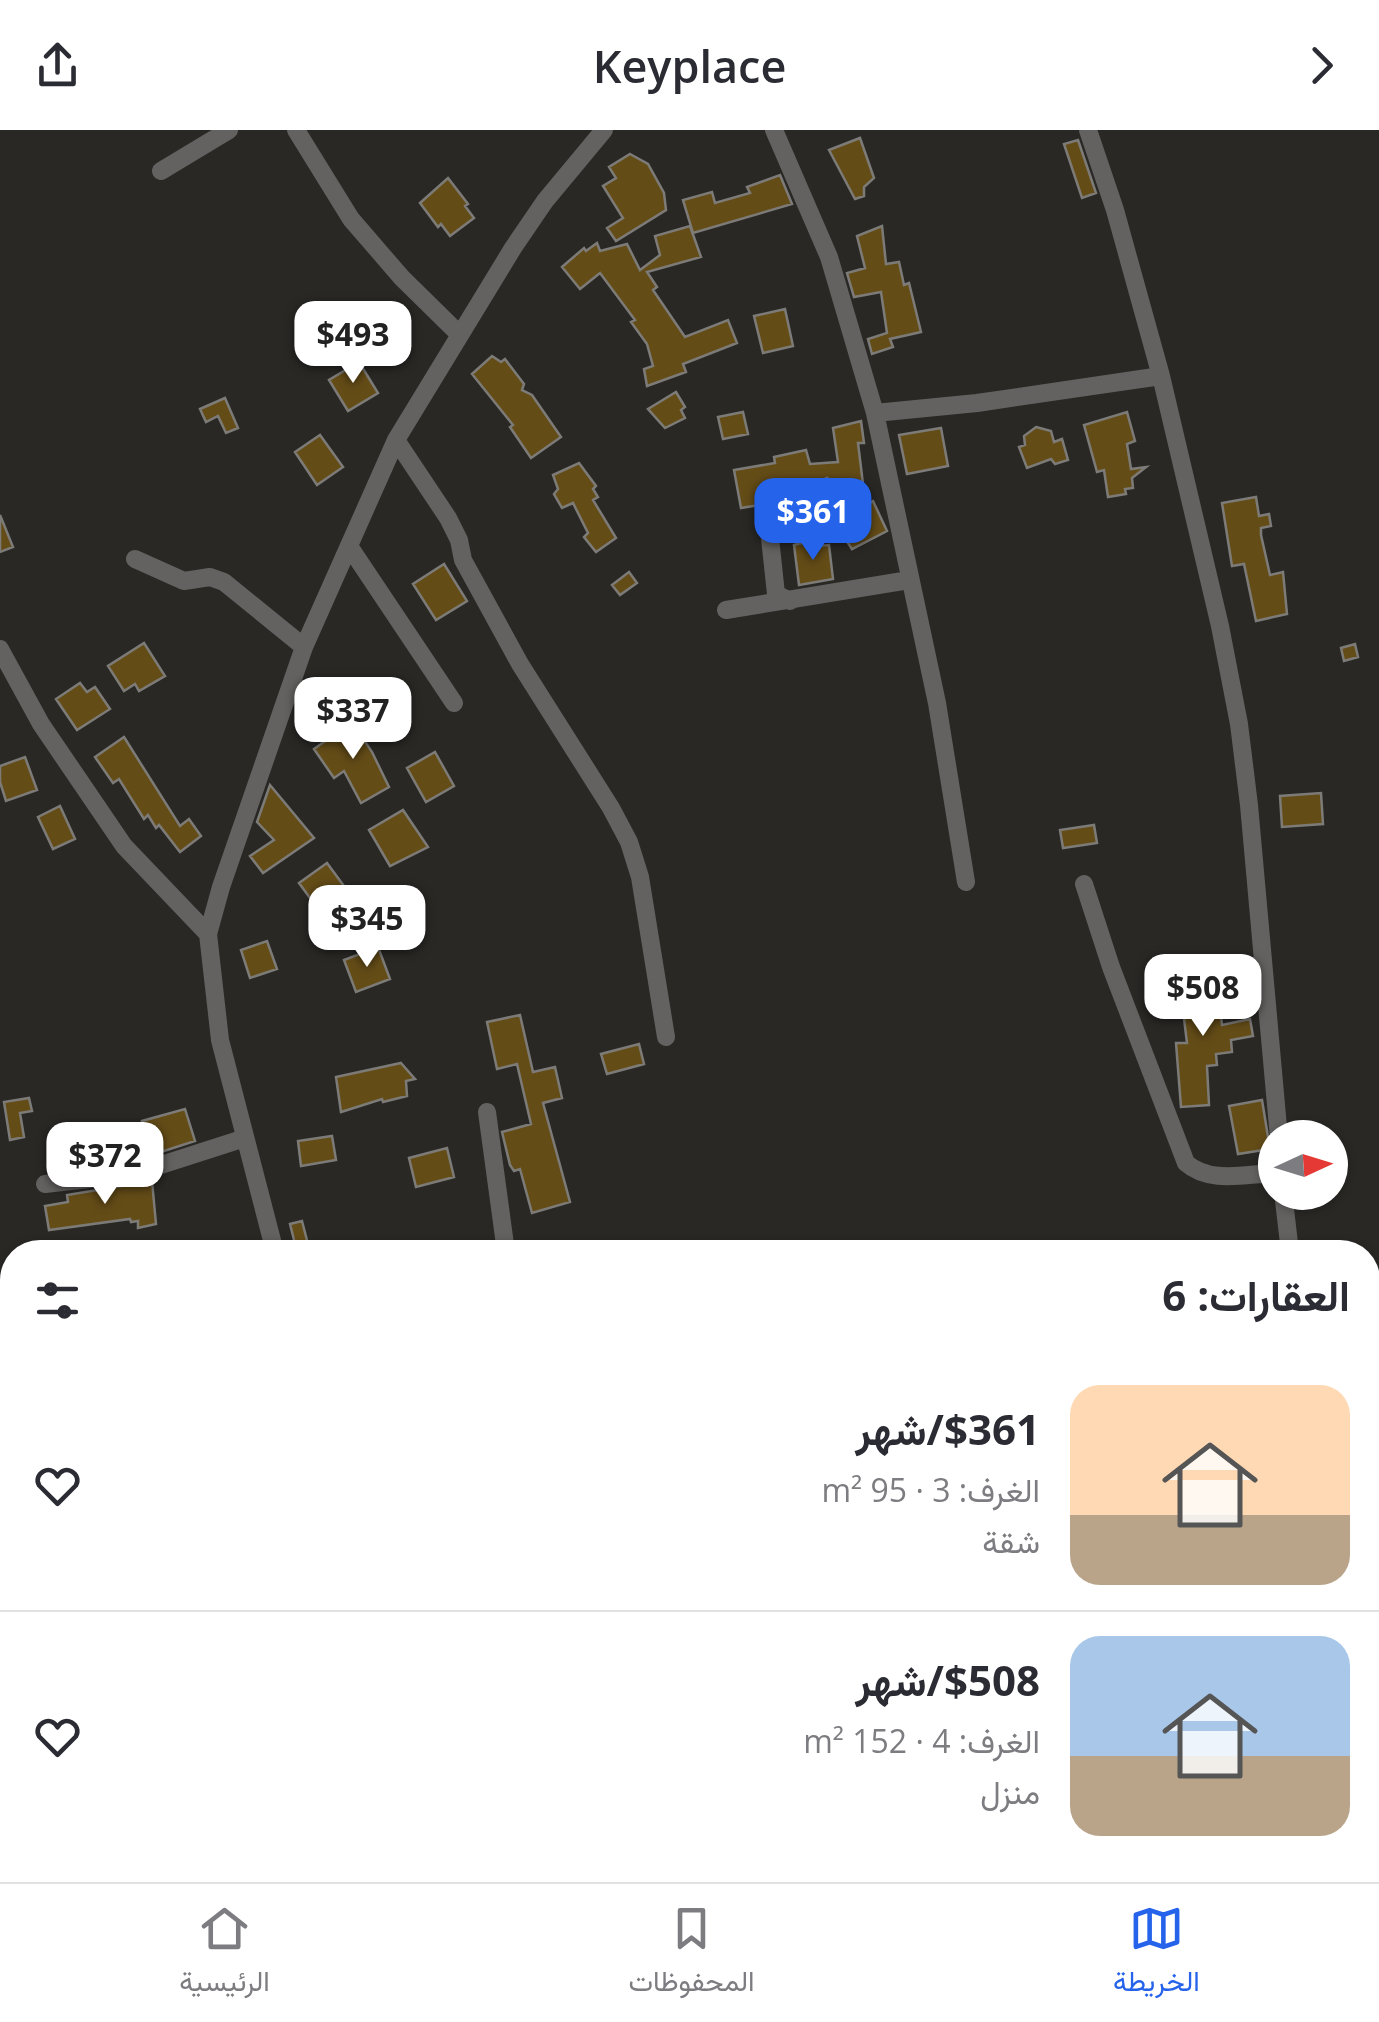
<!DOCTYPE html>
<html lang="ar">
<meta charset="utf-8">
<style>
:root{--surface:#fff;--page:#f7f7f7;--text:#2b2b33;--muted:#7c7c81;--line:#e1e1e2;--accent:#2563eb}
body{margin:0;font-family:"Open Sans",Vazirmatn,sans-serif;background:var(--page);color:var(--text);direction:rtl;height:100vh;display:flex;flex-direction:column;font-size:38px;white-space:nowrap}
*{box-sizing:border-box;margin:0}
p{font-size:32px;color:var(--muted)}
.icon{flex:none;width:55px;height:55px;fill:none;stroke:currentColor;stroke-width:2;stroke-linecap:round;stroke-linejoin:round}
.map{position:relative;flex:1;overflow:hidden;direction:ltr}
.side{position:absolute;left:0px;top:1110px;width:1380px;height:642px;display:flex;flex-direction:column;background:var(--surface);border-radius:40px 40px 0 0;box-shadow:0 2px 8px #0004;direction:rtl}
.side>*{flex:none}
.needle{width:65px;rotate:86deg}
.controls{position:absolute;left:1258px;top:990px;display:grid;gap:20px}
.controls a{display:grid;place-items:center;width:90px;height:90px;border-radius:50%;background:var(--surface);box-shadow:0 2px 8px #0004;font-size:50px}
.price{position:absolute;translate:-50% -85px;padding:0 22px;border-radius:20px;background:#fff;color:#222;font-size:32px;line-height:65px;filter:drop-shadow(0 2px 5px #0008)}
.price::after{content:'';position:absolute;left:50%;top:60px;width:30px;height:22px;margin-left:-15px;background:inherit;clip-path:polygon(0 0,100% 0,50% 100%)}
.price.selected{background:var(--accent);color:#fff}
ul{padding:0;list-style:none}
li{display:flex;align-items:center;gap:30px;height:250px;padding:0 30px}
li+li{border-top:2px solid var(--line)}
li span{display:grid;place-items:center;flex:none;width:280px;height:200px;border-radius:30px;color:#555}
li>.icon{margin-inline-start:auto}
span .icon{width:120px;height:120px;fill:#fffc;stroke-width:1}
li b{font-size:42px}
h2{display:flex;justify-content:space-between;align-items:center;height:120px;padding:0 30px;font-size:42px}
header{display:flex;justify-content:space-between;align-items:center;height:130px;padding:0 30px;background:var(--surface);font-size:45px;font-weight:600}
.tabs{display:flex;justify-content:space-around;align-items:center;height:140px;border-top:2px solid var(--line);background:var(--surface);font-size:28px;color:var(--muted)}
.tabs a{display:grid;justify-items:center;gap:5px}
.tabs .selected{color:var(--accent)}
.map>svg:first-child{display:block}
.building{fill:#644c17;stroke:#7d7b77;stroke-width:2.5}
.lines{fill:none;stroke-linecap:round;stroke-linejoin:round}
.minor{stroke:#646261;stroke-width:18}
</style>
<header><svg class="icon" aria-label="forward" viewBox="0 0 24 24"><path d="M9 5l7 7-7 7"/></svg>Keyplace<svg class="icon" aria-label="share" viewBox="0 0 24 24"><path d="M12 15V3M7 8l5-5 5 5M5 13v7h14v-7"/></svg></header>
<div class="map">
<svg width="1379" height="1752" viewBox="0 0 1379 1752">
<rect width="100%" height="100%" fill="#292825"/>
<path class="building" d="M860 8 874 48 864 57V66L855 69 829 20Z
M1078 10 1096 63 1082 68 1064 14Z
M630 24 648 34 664 63 666 80 616 111 607 98 623 88 603 56 616 48 609 37Z
M780 45 792 74 693 103 683 70 712 62 715 73 750 63 747 57Z
M448 48 468 74 465 76 474 88 450 106 441 94 438 97 420 73Z
M690 96 701 127 647 142 657 157 653 160 685 207 728 190 737 213 683 234 686 242 647 256 644 239 653 236 647 214 631 192 635 190 600 143 580 159 562 137 584 118 586 121 597 113 600 121 627 114 640 140 660 125 655 106Z
M882 96 886 134 899 132 904 155 909 153 921 202 890 209 893 217 872 224 868 209 887 203 881 162 854 167 847 143 865 138 857 106Z
M785 179 793 216 763 223 754 186Z
M492 226 501 232 505 229 524 254 522 260 532 265 561 307 531 328 510 297 513 295 472 244Z
M359 232 378 263 348 281 329 250Z
M676 262 685 277 681 280 685 288 665 298 648 279Z
M225 268 238 298 226 303 218 286 206 292 200 279Z
M743 282 748 304 723 309 718 287Z
M1127 282 1135 311 1127 314 1131 339 1146 337 1132 348 1133 358 1125 359 1126 364 1108 367 1104 340 1097 342 1084 295Z
M861 291 864 313H858L863 354 827 358V348L771 373 741 378 734 340 775 333 774 327 806 320 810 334 838 332 833 298Z
M1036 297 1051 301 1054 312 1062 309 1068 330 1055 334 1051 329 1027 338 1019 317 1025 315 1024 306Z
M941 298 948 336 907 344 899 305Z
M320 305 343 337 317 355 295 322Z
M579 333 596 356 593 359 598 367 593 370 616 408 596 422 584 407 588 403 573 373 562 378 554 364 558 359 553 345Z
M1256 367 1259 386 1269 384 1271 396 1261 398V405L1270 445 1283 442 1287 484 1256 491 1244 434 1232 436 1222 373Z
M873 371 887 401 852 419 837 396Z
M0 385 13 417 0 422Z
M814 410 817 416 829 415 833 449 799 455 794 415Z
M444 434 467 471 436 490 413 454Z
M629 442 637 453 620 465 612 455Z
M144 513 165 546 139 561 135 554 124 561 108 536Z
M1355 514 1358 527 1344 531 1341 518Z
M80 553 87 562 95 557 110 579 77 600 56 569Z
M352 592 372 622 389 657 361 673 344 641 334 648 314 619Z
M124 607 180 696 189 689 201 706 180 722 159 695 156 698 148 685 144 689 119 649 113 653 95 627Z
M435 622 454 656 426 672 407 638Z
M25 627 37 660 6 671 0 652V636Z
M270 655 314 708 263 743 250 726 274 710 257 692Z
M1321 663 1323 694 1282 697 1280 666Z
M60 676 75 709 53 719 38 687Z
M403 680 428 717 390 736 369 700Z
M1094 695 1097 713 1063 718 1060 700Z
M327 733 355 771 327 791 299 753Z
M267 811 277 839 250 848 241 820Z
M378 817 390 849 356 862 344 830Z
M1216 846 1222 895 1250 889 1253 906 1231 910 1232 922 1216 924 1217 935 1207 936 1209 975 1181 977 1176 913H1187L1181 864 1186 863 1184 851Z
M520 885 533 942 555 937 562 968 543 973 570 1072 532 1083 520 1039 514 1041 510 1035 502 1002 531 994 517 934 497 939 487 892Z
M639 914 644 934 607 944 601 924Z
M401 933 415 949 406 951 407 966 383 972 382 969 341 982 336 947Z
M29 968 32 981 20 983 24 1007 10 1010 4 972Z
M1262 970 1270 1019 1238 1024 1229 976Z
M185 979 195 1011 130 1032 110 1034 101 1010 143 995 142 991Z
M332 1006 336 1030 301 1036 298 1011Z
M447 1018 454 1047 416 1057 409 1028Z
M152 1051 156 1094 138 1098V1091L131 1092 130 1089 49 1100 45 1076 68 1072 67 1065Z
M302 1091 310 1122H297L290 1094Z
M1379 1145V1184L1368 1185V1146Z
M1 1527 12 1557V1582L0 1587Z
M1379 1650V1688L1368 1689V1651Z"/>
<g class="lines">
<path class="minor" d="M296 0 351 89 402 148 459 204
M774 0 829 127 875 283 937 573 966 752
M1088 0 1115 80 1161 246 1220 496 1239 594 1249 675 1279 1008
M161 41 229 0
M875 283 977 273 1161 246
M396 310 448 388 459 410 463 430 520 534 611 678 629 712 640 747 666 907
M770 408 776 464 790 471
M349 416 454 573
M135 429 184 451 210 447 224 452 304 517
M726 480 909 450
M0 519 41 594 124 716 208 804
M1084 754 1111 837 1186 1033C1210 1054 1245 1044 1275 1043
M487 982 506 1122
M45 1054 133 1044 245 1008
M1283 1062 1290 1122
M275 1122 220 910 208 804 221 757 304 517 396 310 513 118 545 71 604 0
M1368 1285 1379 1283
M0 1299 12 1294
M1368 1359 1379 1356
M1368 1444 1379 1439
M429 1740 432 1752
M1356 1740 1358 1752"/>
</g>
</svg>
<div class="controls">
<a><svg class="needle" viewBox="-14 -14 28 28"><path d="M0-13l5 13h-10z" fill="#e53935"/><path d="M0 13l5-13h-10z" fill="#7c7c81"/></svg></a>
</div>
<b class="price" style="left:353px;top:256px">$493</b>
<b class="price selected" style="left:813px;top:433px">$361</b>
<b class="price" style="left:353px;top:632px">$337</b>
<b class="price" style="left:367px;top:840px">$345</b>
<b class="price" style="left:1203px;top:909px">$508</b>
<b class="price" style="left:105px;top:1077px">$372</b>
<section class="side">
<h2>العقارات: 6<svg class="icon" aria-label="filters" viewBox="0 0 24 24"><path d="M4 7h16M4 17h16"/><circle cx="9" cy="7" r="2"/><circle cx="15" cy="17" r="2"/></svg></h2>
<ul>
<li><span style="background:linear-gradient(#ffd9b3 65%,#b9a48a 0)"><svg class="icon" aria-label="home" viewBox="0 0 24 24"><path d="M3 11l9-7 9 7M6 9v11h12V9"/></svg></span><div><b>$361/شهر</b><p>الغرف: 3 · 95 m²</p><p>شقة</p></div><svg class="icon" aria-label="heart" viewBox="0 0 24 24"><path d="M12 20l-8-8c-3-5 5-10 8-4 3-6 11-1 8 4z"/></svg></li>
<li><span style="background:linear-gradient(#a9c7e8 60%,#b9a48a 0)"><svg class="icon" aria-label="home" viewBox="0 0 24 24"><path d="M3 11l9-7 9 7M6 9v11h12V9"/></svg></span><div><b>$508/شهر</b><p>الغرف: 4 · 152 m²</p><p>منزل</p></div><svg class="icon" aria-label="heart" viewBox="0 0 24 24"><path d="M12 20l-8-8c-3-5 5-10 8-4 3-6 11-1 8 4z"/></svg></li>
</ul>
</section>
</div>
<nav class="tabs">
<a class="selected"><svg class="icon" aria-label="map" viewBox="0 0 24 24"><path d="M3 6l6-2 6 2 6-2v14l-6 2-6-2-6 2zM9 4v14M15 6v14"/></svg>الخريطة</a>
<a><svg class="icon" aria-label="saved" viewBox="0 0 24 24"><path d="M7 4h10v16l-5-4-5 4z"/></svg>المحفوظات</a>
<a><svg class="icon" aria-label="home" viewBox="0 0 24 24"><path d="M3 11l9-7 9 7M6 9v11h12V9"/></svg>الرئيسية</a>
</nav>
